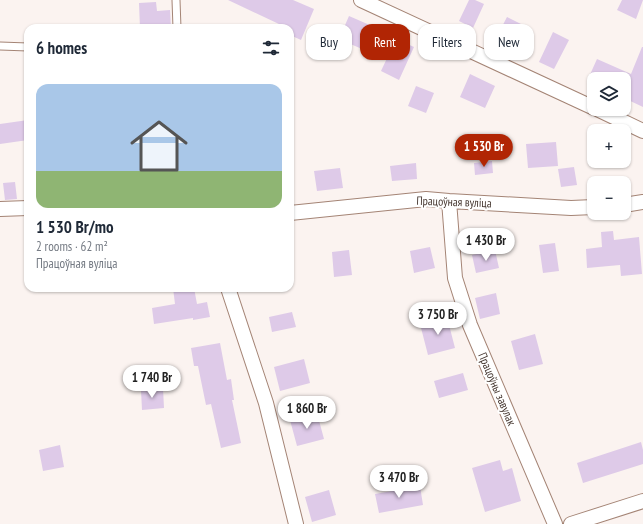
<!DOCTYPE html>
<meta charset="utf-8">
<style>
:root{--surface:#fff;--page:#f6f6f7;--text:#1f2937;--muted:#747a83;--line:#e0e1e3;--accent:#b12504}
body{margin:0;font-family:"PT Sans Narrow",sans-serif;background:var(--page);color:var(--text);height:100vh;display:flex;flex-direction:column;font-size:15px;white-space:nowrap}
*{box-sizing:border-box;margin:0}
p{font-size:13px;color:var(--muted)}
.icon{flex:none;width:22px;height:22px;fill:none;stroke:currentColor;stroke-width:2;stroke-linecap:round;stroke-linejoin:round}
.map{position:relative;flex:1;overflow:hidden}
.side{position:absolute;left:24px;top:24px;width:270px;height:268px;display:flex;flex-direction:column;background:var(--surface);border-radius:12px;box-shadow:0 1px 3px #0004}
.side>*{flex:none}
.hud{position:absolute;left:306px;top:24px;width:277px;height:36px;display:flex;gap:8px}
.controls{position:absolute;left:587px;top:72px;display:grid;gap:8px}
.controls a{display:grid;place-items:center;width:44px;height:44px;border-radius:8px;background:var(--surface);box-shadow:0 1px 3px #0004;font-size:20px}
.price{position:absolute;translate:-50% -34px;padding:0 9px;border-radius:14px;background:#fff;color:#222;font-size:13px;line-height:26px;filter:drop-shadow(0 1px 2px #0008)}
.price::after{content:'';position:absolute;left:50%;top:24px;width:12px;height:9px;margin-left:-6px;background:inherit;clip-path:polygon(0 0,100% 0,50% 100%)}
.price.active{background:var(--accent);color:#fff}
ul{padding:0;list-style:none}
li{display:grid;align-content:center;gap:8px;height:212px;padding:0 12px}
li+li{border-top:1px solid var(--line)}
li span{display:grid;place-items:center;height:124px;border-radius:12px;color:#555}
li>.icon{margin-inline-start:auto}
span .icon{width:72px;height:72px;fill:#fffc;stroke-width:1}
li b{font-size:17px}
h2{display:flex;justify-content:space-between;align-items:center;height:48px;padding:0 12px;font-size:17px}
.pill{padding:0 14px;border-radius:12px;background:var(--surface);box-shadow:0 1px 3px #0004;font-size:14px;line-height:36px}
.pill.active{background:var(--accent);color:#fff}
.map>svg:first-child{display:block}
.building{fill:#decae8}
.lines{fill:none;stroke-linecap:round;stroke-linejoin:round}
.service-casing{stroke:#a48475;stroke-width:9}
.minor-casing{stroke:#a48475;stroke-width:16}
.service{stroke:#fff;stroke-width:7}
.minor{stroke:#fff;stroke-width:14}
.labels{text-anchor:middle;stroke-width:4;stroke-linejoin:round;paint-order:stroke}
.street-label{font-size:12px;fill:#453730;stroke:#fff}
</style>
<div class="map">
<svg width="643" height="524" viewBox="0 0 643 524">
<rect width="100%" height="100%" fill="#fbf3f0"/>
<path class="building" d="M228 0H293L314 9 301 40 290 35V28H278L279 24Z
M469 0H475L484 4 473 28 459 21Z
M622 0H643L636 19 617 10Z
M156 2 157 11 170 10 171 28H140L139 3Z
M349 16 372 26 362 49 339 39Z
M507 17 523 25 513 47 496 38Z
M553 32 569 40 554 69 539 62Z
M396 39 414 47 399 80 381 71Z
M642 47H643V107L624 98V79H588L597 59 631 74Z
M470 74 495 86 485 108 460 97Z
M416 86 434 93 426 113 408 106Z
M28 120V140L0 144V124Z
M556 142 558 166 528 168 526 144Z
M492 161 493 173 475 175 474 163Z
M416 163 417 179 392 181 390 166Z
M574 167 577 185 561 187 558 169Z
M340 168 343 188 317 191 314 171Z
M15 182 17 199 5 200 3 183Z
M613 231 614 240 639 237 642 274 621 276 620 265 587 268 586 249 602 247 601 232Z
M555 243 559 271 543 273 539 245Z
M430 247 435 268 414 273 410 251Z
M349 250 352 275 334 277 332 252Z
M495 250 499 268 476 273 472 255Z
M173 288H194L197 304 207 302 210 317 193 320V318L154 324 152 308 175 304Z
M496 293 500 314 480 319 475 298Z
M292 312 296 327 272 332 269 317Z
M447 317 455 348 428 355 420 324Z
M535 334 543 364 519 370 511 341Z
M220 343 227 380 231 379 234 400H232L241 443 221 448 211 404 206 405 198 366H194L191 348Z
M304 359 310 383 280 391 274 367Z
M463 373 468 390 439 398 434 381Z
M163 388 164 408 142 410 141 390Z
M317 413 324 439 297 446 290 420Z
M641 442 643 450V464L583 483 577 463Z
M60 445 64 467 43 471 39 450Z
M500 460 503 471 512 468 521 501 485 512 472 468Z
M420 486 423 505 379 513 375 494Z
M329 490 336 515 312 522 305 497Z"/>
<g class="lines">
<g class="service-casing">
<path id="service" d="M176 0 177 28
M0 46 28 47"/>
</g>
<g class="minor-casing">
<path id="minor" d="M361 0 594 108
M597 109 643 131
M449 201 455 278 470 325 555 524
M624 205 643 202
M0 209 28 208
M290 213 426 199 449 201 571 208 594 207
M228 288 266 403 296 524
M571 524 643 501"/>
</g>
<use href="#service" class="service"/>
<use href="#minor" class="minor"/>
</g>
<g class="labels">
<g class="street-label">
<text transform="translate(454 202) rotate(2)" y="4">Працоўная вуліца</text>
<text transform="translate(497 389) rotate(67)" y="4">Працоўны завулак</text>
</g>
</g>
</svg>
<div class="controls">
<a><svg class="icon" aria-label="layers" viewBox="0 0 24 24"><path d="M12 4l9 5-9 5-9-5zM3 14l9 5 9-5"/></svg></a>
<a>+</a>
<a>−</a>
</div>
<b class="price active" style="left:484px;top:168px">1 530 Br</b>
<b class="price" style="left:486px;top:262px">1 430 Br</b>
<b class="price" style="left:438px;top:336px">3 750 Br</b>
<b class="price" style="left:152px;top:399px">1 740 Br</b>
<b class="price" style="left:307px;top:430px">1 860 Br</b>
<b class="price" style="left:399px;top:499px">3 470 Br</b>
<div class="hud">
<a class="pill">Buy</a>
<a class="pill active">Rent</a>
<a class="pill">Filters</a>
<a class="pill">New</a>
</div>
<section class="side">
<h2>6 homes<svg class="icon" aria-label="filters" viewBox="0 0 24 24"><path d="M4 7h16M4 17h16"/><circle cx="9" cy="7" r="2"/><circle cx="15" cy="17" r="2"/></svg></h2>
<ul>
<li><span style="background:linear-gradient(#a9c7e8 70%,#8fb573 0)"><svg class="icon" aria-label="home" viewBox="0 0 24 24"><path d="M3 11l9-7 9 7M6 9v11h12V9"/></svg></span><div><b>1 530 Br/mo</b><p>2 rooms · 62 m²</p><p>Працоўная вуліца</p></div></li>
</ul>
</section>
</div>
